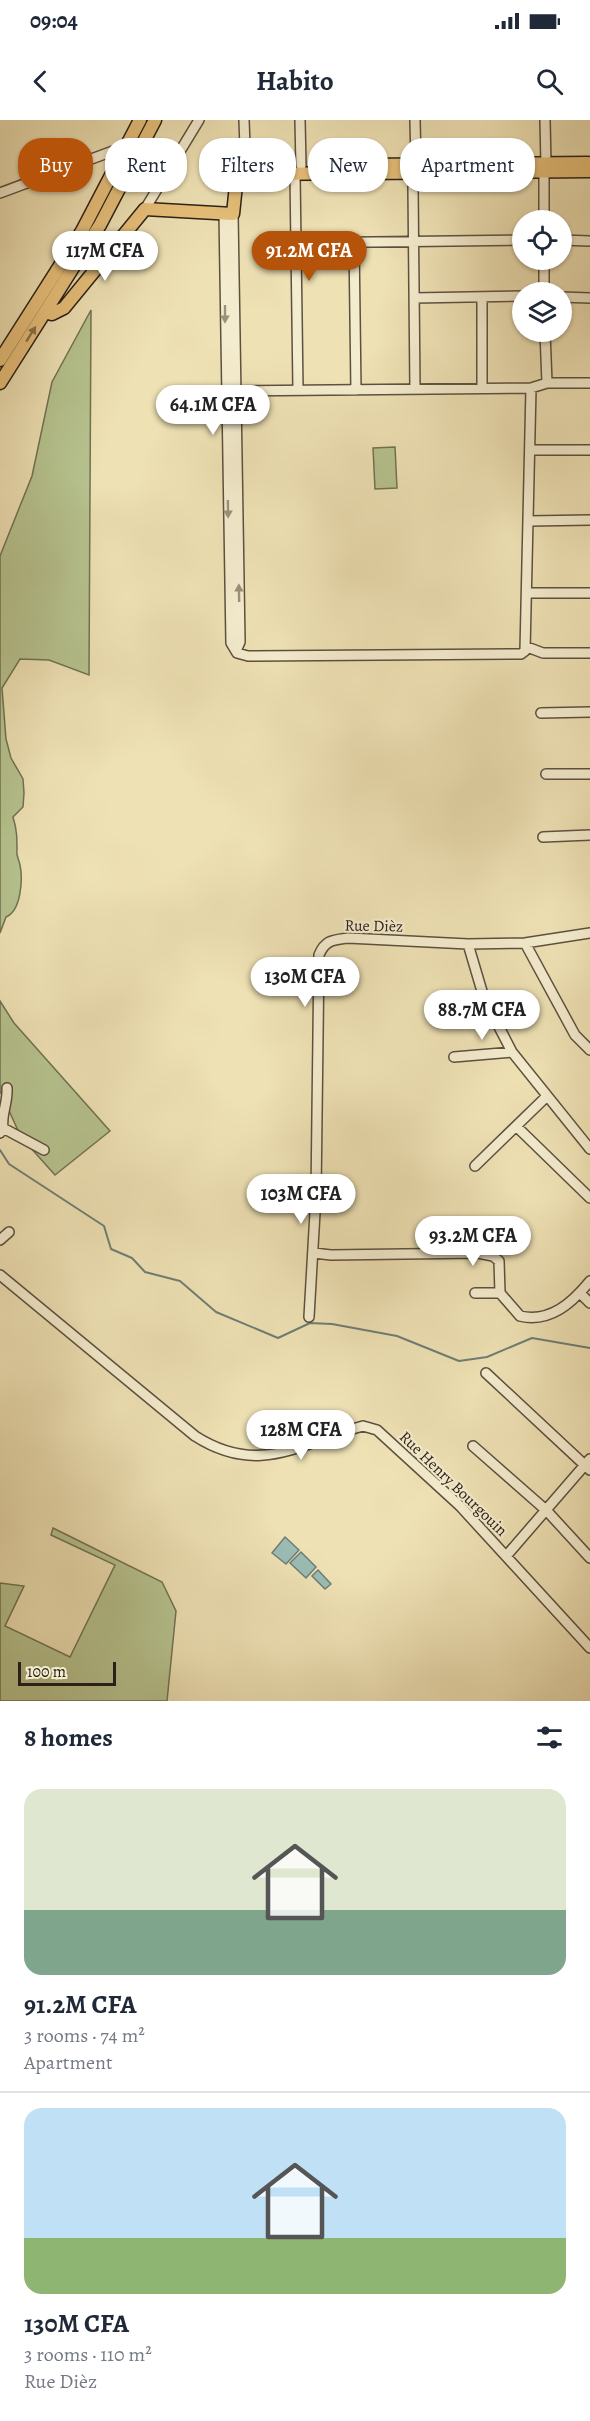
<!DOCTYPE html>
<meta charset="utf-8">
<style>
:root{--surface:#fff;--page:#f6f6f7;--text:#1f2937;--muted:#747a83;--line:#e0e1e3;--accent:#b45309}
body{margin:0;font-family:Alegreya,serif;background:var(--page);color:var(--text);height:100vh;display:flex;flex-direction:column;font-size:22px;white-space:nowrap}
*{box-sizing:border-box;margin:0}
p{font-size:20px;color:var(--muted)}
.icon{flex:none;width:33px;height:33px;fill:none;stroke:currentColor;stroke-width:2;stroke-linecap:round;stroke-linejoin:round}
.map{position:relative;height:1581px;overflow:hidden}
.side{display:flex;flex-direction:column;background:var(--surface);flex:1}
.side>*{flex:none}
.guide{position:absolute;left:18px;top:18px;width:555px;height:54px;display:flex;gap:12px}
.tools{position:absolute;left:512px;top:90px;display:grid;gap:12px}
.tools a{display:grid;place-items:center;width:60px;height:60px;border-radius:50%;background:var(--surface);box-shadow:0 2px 4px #0004;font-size:30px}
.scale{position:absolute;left:18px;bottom:15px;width:98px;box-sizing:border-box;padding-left:6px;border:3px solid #2b2118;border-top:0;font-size:16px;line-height:21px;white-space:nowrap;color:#2b2118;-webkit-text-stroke:4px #f4ecce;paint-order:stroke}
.price{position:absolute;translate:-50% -51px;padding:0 14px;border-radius:21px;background:#fff;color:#222;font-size:20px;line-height:39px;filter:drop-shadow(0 2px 3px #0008)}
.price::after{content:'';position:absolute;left:50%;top:36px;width:18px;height:14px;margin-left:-9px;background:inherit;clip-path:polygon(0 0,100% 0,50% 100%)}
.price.active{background:var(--accent);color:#fff}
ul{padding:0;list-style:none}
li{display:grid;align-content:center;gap:12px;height:318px;padding:0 24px}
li+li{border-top:2px solid var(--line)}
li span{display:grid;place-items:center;height:186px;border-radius:18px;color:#555}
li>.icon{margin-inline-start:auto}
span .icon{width:108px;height:108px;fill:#fffc;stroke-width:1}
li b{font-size:26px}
h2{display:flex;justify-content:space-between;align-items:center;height:72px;padding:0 24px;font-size:26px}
.chip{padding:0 21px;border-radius:24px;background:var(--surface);box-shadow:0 2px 4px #0004;font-size:21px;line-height:54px}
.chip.active{background:var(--accent);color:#fff}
.status{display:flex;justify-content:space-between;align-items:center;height:42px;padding:0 30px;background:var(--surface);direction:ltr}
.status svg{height:16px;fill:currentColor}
header{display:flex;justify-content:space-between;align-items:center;height:78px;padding:0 24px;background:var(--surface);font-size:27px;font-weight:700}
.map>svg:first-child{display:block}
.green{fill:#b6c38f;stroke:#707254;stroke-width:1.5}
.water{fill:#9bbcb4;stroke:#6e7e76;stroke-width:1.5}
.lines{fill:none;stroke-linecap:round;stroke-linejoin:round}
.stream{stroke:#6e7e76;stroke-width:2}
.minor-casing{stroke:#5c513f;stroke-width:12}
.major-casing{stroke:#2b2118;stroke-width:15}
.minor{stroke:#f4ecce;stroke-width:9}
.major{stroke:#e7c07a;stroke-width:12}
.oneway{fill:#9a917c}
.oneway2{fill:#897049}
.labels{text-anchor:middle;stroke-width:4.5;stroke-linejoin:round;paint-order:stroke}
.street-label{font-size:16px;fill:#2b2118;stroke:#f4ecce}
</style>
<div class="status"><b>09:04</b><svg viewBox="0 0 49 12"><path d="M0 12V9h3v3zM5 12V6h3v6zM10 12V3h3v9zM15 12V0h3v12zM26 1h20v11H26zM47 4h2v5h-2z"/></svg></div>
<header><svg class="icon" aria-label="back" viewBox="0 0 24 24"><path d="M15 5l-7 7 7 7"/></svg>Habito<svg class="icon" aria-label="search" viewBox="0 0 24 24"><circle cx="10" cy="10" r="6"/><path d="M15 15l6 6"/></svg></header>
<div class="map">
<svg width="590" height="1581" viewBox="0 0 590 1581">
<rect width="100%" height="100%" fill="#eee1b4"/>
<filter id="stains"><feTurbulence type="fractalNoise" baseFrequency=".00333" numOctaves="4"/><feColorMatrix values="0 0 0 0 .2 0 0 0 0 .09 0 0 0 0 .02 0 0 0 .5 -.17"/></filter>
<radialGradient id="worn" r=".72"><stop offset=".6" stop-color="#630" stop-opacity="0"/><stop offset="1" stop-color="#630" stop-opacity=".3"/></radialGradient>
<path class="green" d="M91 190 89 555 49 540 20 539 2 568 6 619 11 638 23 659 24 673 23 687 13 697C17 710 17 718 17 731 16 735 19 740 20 745 23 760 21 791 6 797L0 813V436L32 356 52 262Z
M395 327 397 368 375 369 373 328Z
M0 881 14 903 110 1011 55 1055 21 1017 0 971Z
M53 1408 162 1462 176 1491 167 1581H0V1463L24 1466 5 1506 70 1537 115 1445 51 1415Z"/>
<path class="water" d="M285 1417 299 1430 286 1444 272 1433Z
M301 1432 316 1447 306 1458 290 1443Z
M318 1450 331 1464 325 1469 312 1456Z"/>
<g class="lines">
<path class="stream" d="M0 1030 9 1044 104 1106 111 1129 132 1138 145 1152 180 1161 216 1192 278 1218 310 1203 332 1204 397 1216 459 1241 487 1237 532 1218 590 1228"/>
<g class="minor-casing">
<path id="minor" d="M244 0 246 54
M300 0 301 46
M415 0 416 44
M545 0 546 44
M544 52V100
M295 54 298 270
M413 67 415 269
M0 73 129 25
M145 89 199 0
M224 93 231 523 237 533 248 536 521 534 525 531 531 268 226 271
M233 94 240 522 236 531
M561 120 590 121
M354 122 356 270
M295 123 522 120
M544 140V172
M561 177 590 178
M414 178 522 176
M545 212 547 263
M482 268V177
M531 268 547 263H590
M530 330H590
M529 401 590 400
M528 473H590
M527 527 543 533H590
M541 593 590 592
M546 654H590
M543 717 590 715
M525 823 575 915 590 930
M468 824 484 878 512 932 590 1029
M445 879 484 878
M454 937 512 932
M517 1007 590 1078
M3 1008 44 1030
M0 1013 3 1008C1 994 8 983 7 968
M475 1046 546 977
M0 1120 9 1112
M314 1133 331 1135 478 1133 493 1136 499 1141 500 1173
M0 1155 195 1316C259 1357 300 1323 363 1306L377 1310 460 1386 590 1528
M475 1173H500L520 1196C550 1203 572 1183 590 1161
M580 1173 590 1183
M309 1197 316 1075 319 835C325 820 333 820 348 818L468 824 525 823 590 813
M486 1253 590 1350
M473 1326 547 1391 590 1438
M507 1435 590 1339"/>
</g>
<g class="major-casing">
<path id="major" d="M363 45 588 43
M45 192 52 194 64 188 145 89 233 94 236 65 246 54 590 51
M0 240 82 111 140 0
M0 263 100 105 155 0"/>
</g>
<use href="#minor" class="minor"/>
<use href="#major" class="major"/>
</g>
<defs><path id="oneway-solid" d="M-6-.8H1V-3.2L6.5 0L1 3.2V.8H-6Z" transform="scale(1.5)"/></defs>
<g class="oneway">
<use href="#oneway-solid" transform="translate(225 194) rotate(90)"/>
<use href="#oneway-solid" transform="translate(228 389) rotate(89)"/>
<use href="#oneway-solid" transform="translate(239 473) rotate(-91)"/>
</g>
<use class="oneway2" href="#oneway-solid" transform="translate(31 214) rotate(-58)"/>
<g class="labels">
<g class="street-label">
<text transform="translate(374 805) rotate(1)" y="6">Rue Dièz</text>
<text transform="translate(454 1363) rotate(44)" y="6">Rue Henry Bourgouin</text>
</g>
</g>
<rect width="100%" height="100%" filter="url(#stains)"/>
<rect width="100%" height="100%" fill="url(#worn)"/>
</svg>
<div class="tools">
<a><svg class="icon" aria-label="locate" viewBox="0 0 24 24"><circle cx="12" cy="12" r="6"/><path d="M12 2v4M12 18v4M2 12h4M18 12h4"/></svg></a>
<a><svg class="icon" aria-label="layers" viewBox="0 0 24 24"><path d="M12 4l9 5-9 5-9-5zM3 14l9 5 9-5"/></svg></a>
</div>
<div class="scale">100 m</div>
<b class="price" style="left:105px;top:162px">117M CFA</b>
<b class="price active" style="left:309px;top:162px">91.2M CFA</b>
<b class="price" style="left:213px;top:316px">64.1M CFA</b>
<b class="price" style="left:305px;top:888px">130M CFA</b>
<b class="price" style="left:482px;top:921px">88.7M CFA</b>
<b class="price" style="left:301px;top:1105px">103M CFA</b>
<b class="price" style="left:473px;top:1147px">93.2M CFA</b>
<b class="price" style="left:301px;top:1341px">128M CFA</b>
<div class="guide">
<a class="chip active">Buy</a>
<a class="chip">Rent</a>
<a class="chip">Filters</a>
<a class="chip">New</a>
<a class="chip">Apartment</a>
</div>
</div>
<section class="side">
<h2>8 homes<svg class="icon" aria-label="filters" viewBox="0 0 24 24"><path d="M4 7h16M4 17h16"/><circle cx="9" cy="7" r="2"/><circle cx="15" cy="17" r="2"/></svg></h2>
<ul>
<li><span style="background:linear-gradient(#dfe7d0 65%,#7fa58c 0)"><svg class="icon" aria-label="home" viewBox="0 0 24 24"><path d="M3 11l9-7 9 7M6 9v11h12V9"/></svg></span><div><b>91.2M CFA</b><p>3 rooms · 74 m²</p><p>Apartment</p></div></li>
<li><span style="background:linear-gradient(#bfe0f5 70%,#8fb573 0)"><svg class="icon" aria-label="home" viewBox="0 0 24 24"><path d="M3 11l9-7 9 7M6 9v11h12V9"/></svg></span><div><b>130M CFA</b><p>3 rooms · 110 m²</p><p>Rue Dièz</p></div></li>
</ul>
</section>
